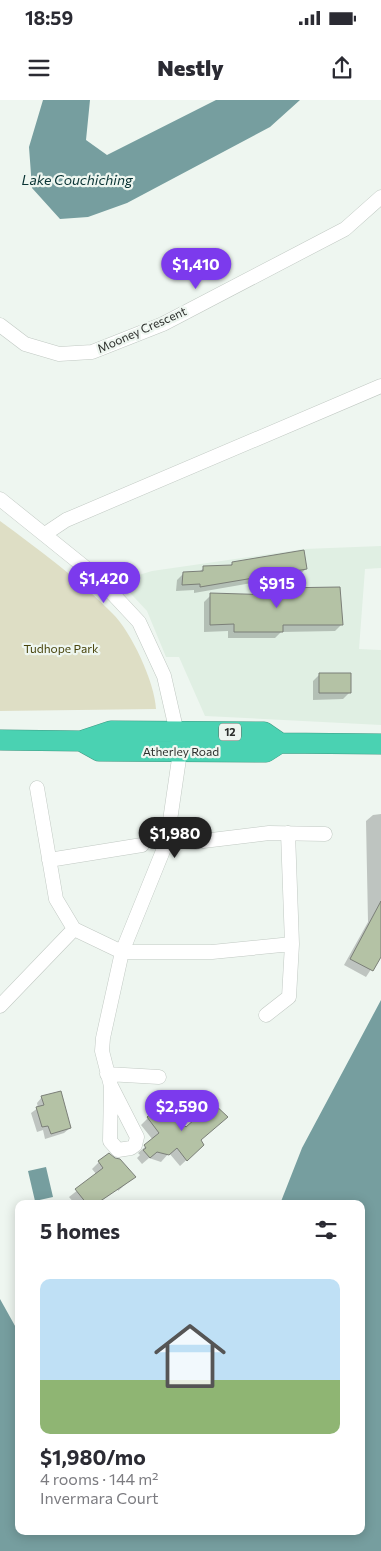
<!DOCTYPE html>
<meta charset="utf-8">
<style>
:root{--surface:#fff;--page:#f7f7f7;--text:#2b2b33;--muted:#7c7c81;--line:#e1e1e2;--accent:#7c3aed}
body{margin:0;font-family:Commissioner,sans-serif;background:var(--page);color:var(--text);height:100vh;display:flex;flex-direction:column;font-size:19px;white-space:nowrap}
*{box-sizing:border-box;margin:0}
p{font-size:16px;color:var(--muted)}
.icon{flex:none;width:28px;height:28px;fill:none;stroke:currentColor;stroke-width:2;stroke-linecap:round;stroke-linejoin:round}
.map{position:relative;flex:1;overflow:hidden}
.sheet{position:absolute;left:15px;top:1100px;width:350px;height:335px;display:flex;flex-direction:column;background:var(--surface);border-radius:10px;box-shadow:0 2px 12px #0003}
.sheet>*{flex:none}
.price{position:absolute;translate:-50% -42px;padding:0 11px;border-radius:18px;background:var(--accent);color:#fff;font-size:16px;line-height:32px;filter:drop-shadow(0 1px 2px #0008)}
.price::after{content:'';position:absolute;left:50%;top:30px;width:15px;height:11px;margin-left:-8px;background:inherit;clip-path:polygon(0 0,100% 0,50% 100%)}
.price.on{background:#222;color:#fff}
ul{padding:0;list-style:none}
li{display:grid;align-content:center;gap:10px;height:265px;padding:0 25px}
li+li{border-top:1px solid var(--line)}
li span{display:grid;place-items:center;height:155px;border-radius:10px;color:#555}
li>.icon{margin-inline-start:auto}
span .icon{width:90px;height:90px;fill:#fffc;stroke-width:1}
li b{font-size:21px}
h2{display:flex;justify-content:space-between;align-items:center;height:60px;padding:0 25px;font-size:21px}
.status{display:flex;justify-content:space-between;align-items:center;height:35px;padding:0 25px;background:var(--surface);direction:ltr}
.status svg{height:14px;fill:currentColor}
header{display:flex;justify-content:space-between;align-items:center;height:65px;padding:0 25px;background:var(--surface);font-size:22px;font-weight:800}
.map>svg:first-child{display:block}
.built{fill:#e0efe3}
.green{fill:#dedec5}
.water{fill:#769e9f}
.shadow{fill:#0003}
.building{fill:#b4c2a5;stroke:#7b7f78}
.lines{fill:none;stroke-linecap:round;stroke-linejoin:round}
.minor-casing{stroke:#c1c9c3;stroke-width:15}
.highway-casing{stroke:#409983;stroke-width:21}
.minor{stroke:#fff;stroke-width:14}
.highway{stroke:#4ad2b2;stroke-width:20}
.labels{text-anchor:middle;stroke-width:4.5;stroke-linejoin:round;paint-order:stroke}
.shield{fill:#eef6f0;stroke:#666b67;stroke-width:1}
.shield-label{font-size:11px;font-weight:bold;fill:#2c2f2c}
.street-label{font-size:12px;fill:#2c2f2c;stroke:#eef6f0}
.park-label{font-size:12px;fill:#48440c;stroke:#eef6f0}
.water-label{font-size:14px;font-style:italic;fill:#093334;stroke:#eef6f0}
</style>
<div class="status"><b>18:59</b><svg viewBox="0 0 49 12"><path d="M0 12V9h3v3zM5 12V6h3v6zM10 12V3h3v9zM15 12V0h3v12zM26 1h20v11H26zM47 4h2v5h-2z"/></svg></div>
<header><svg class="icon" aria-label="menu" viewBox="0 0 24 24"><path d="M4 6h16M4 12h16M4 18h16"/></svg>Nestly<svg class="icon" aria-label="share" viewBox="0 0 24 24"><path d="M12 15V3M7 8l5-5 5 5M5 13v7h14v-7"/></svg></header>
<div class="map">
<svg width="381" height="1451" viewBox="0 0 381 1451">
<rect width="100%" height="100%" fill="#eef6f0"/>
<path class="built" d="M381 446V468L365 469 359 549 381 550V625L205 616 179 557H166L147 511 119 481 152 471 304 449Z"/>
<path class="green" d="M0 421C38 449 79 479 112 513 131 531 155 583 156 609L0 611Z"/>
<path class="water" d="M43 0H90L86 40 107 55 216 0H300L270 27 127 103 88 117 60 119 32 88 29 47Z
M381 900V1451H0V1199L19 1233V1431H361V1104H280L302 1048Z
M46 1067 53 1097 35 1101 28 1071Z"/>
<path class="shadow" d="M232 464 306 469 299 475 194 493V490L176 491 177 480 184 473 199 472 204 468 229 466Z
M276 489 342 524 335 531 281 532 275 538H228V531L204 532V502L211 495 270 496Z
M320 574 350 592 343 599 313 600V581Z
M381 714V854L366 877 344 865 368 822 366 721 373 715Z
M42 997 70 1028 64 1033 45 1039 43 1030 37 1032 31 1013 38 1008 37 1003Z
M148 1018 199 1041 195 1052 180 1066 169 1053 161 1062 149 1058 142 1064 137 1058 140 1055 138 1053 153 1040 141 1025Z
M99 1062 134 1077 118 1091 117 1088 97 1104H75L69 1097 97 1075 92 1069Z"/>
<path class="building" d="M304 450 307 469 200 487V484L182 485 183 472 203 471V466L232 465V462Z
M340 487 343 525H283V532H234V524L210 525V493L276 495V488Z
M319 573H351V593H319Z
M381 801V857L373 871 350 859Z
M61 991 71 1028 51 1034 48 1026 42 1027 36 1007 44 1005 41 996Z
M213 1003 228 1017 201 1040 204 1045 187 1061 177 1048 169 1055 157 1052 150 1058 143 1050 146 1048 144 1045 159 1033 147 1017 162 1004 186 1027Z
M109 1053 115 1058 120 1059 136 1077 96 1104H87L75 1089 103 1068 98 1061Z"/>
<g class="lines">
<g class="minor-casing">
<path id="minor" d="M0 225 25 244 59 254 92 252 163 224 345 129 381 97
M0 399 97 477 139 522 164 576 177 633 180 652 167 741 122 852 103 938 102 951 111 986 110 1041 118 1050 131 1048 135 1045 137 1037 111 986
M45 434 66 420 381 286
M37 688 56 799 74 829 122 852H212L292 844
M167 741 195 742 269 733 325 734
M49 760 142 745
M0 906 74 829
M266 915 289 897 292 844 288 733
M107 974 159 977"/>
</g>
<g class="highway-casing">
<path id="highway" d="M0 640 81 641 111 631 264 632 280 643 381 644
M81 641 99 651 266 652 280 643"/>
</g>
<use href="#minor" class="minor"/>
<use href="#highway" class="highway"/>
</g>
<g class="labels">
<rect class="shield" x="219" y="623.5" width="22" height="17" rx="4"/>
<g class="shield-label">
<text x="230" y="636">12</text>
</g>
<g class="street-label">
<text transform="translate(142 230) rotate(-24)" y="4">Mooney Crescent</text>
<text x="181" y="656">Atherley Road</text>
</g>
<g class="park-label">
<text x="61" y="553">Tudhope Park</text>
</g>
<g class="water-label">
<text x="77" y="85">Lake Couchiching</text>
</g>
</g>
</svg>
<b class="price" style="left:196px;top:190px">$1,410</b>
<b class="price" style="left:104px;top:504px">$1,420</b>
<b class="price" style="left:277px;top:509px">$915</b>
<b class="price on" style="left:175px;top:759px">$1,980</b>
<b class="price" style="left:182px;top:1032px">$2,590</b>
<section class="sheet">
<h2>5 homes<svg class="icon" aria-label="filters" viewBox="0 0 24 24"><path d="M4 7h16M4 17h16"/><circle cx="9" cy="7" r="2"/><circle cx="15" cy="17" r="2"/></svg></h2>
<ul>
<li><span style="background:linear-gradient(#bfe0f5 65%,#8fb573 0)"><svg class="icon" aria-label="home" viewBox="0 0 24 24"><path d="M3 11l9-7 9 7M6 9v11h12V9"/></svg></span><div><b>$1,980/mo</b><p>4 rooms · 144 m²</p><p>Invermara Court</p></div></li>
</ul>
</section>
</div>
